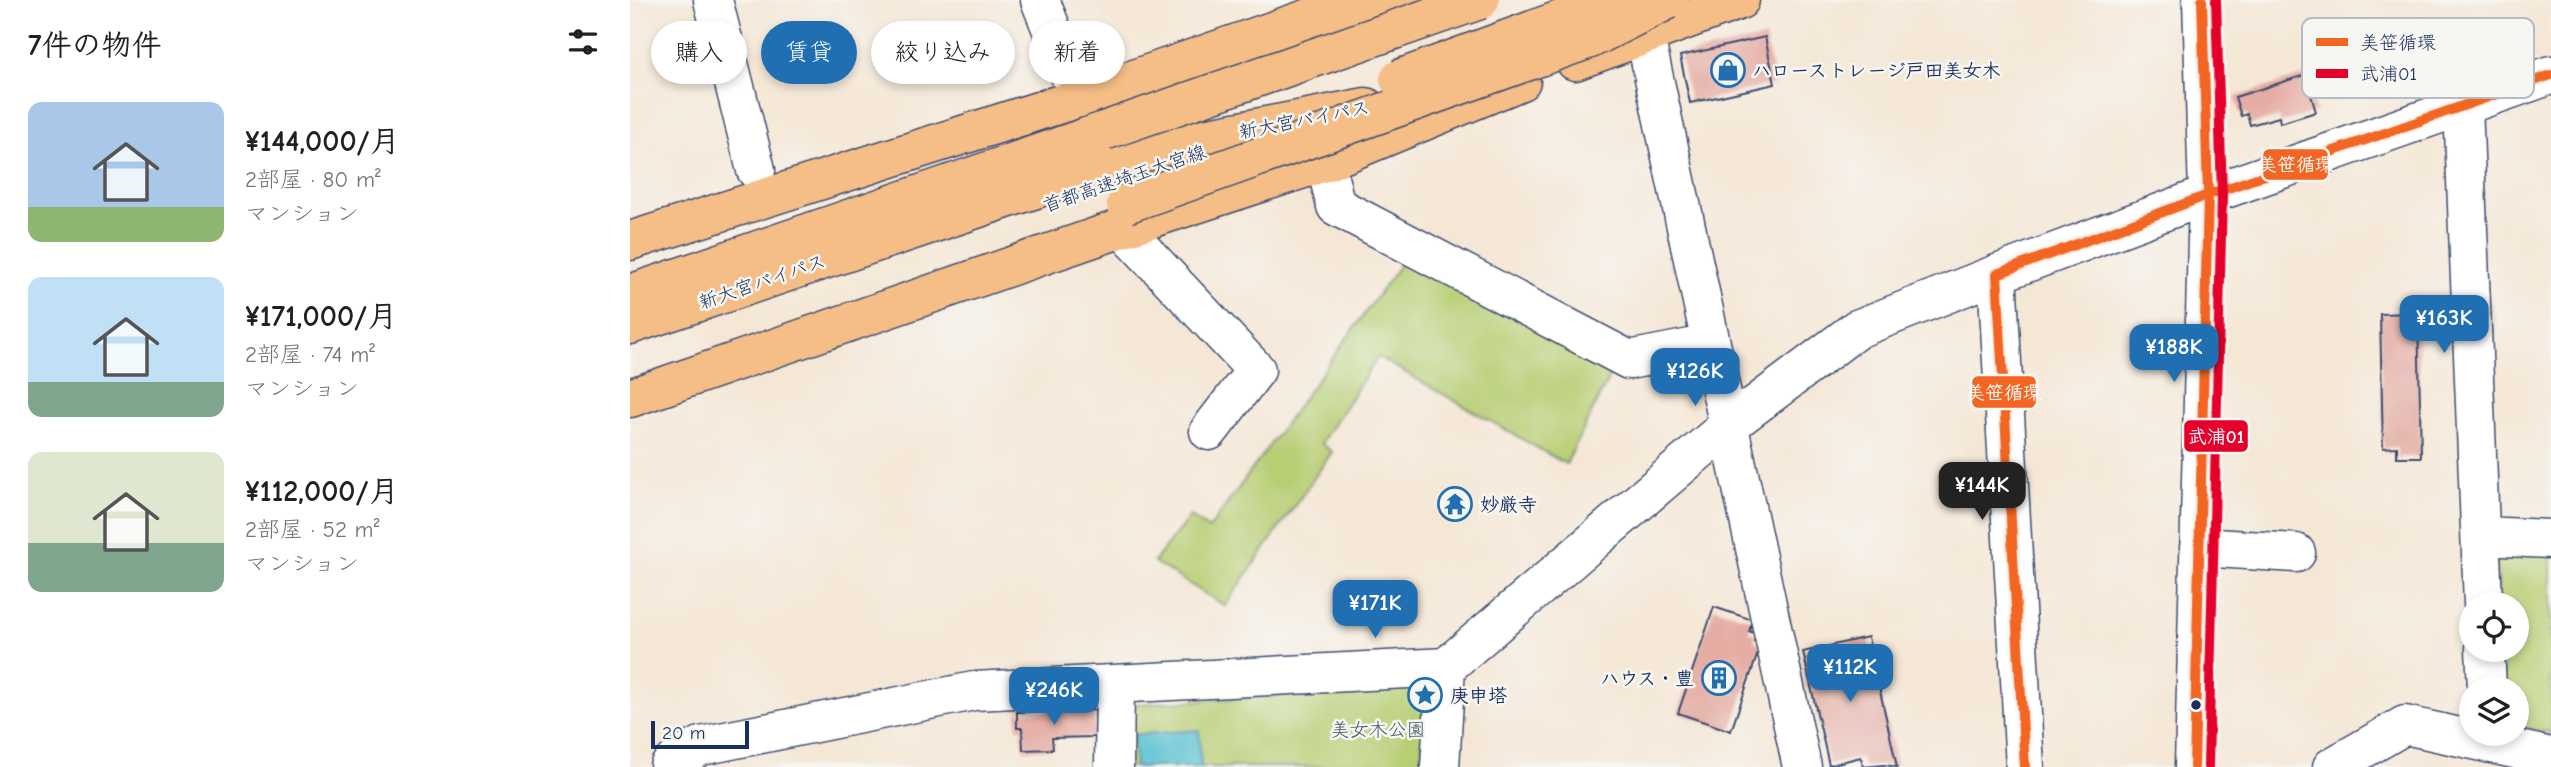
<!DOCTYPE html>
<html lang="ja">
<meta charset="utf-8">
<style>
:root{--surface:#fff;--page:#f6f6f6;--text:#202124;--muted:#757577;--accent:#1f6fb2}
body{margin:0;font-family:"Comic Neue","Klee One",sans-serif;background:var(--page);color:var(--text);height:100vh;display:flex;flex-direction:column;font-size:26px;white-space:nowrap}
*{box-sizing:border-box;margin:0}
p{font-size:23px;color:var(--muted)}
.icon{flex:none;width:38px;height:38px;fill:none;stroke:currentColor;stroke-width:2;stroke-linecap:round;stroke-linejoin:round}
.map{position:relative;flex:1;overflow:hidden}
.sheet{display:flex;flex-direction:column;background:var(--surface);width:630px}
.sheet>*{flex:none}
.top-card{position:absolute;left:21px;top:21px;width:665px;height:63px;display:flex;gap:14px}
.fabs{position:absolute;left:1829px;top:592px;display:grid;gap:14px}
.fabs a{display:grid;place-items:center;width:70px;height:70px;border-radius:50%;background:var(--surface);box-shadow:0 4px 10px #0003;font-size:35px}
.scale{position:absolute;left:21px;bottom:18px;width:98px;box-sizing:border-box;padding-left:7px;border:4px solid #1b2f5e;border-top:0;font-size:19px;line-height:24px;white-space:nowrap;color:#1b2f5e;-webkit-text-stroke:5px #f6f6f2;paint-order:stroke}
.price{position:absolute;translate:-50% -60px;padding:0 16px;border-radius:14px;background:var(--accent);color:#fff;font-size:23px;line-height:46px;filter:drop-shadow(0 2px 4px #0008)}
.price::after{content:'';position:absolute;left:50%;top:42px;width:21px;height:16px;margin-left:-10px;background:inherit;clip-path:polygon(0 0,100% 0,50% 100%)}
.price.current{background:#222;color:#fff}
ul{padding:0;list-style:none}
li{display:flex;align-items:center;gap:21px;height:175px;padding:0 28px}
li span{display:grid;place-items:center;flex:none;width:196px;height:140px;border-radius:14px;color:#555}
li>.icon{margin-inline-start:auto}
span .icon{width:84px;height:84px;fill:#fffc;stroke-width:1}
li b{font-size:30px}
h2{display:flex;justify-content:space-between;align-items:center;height:84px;padding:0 28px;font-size:30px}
.pill{padding:0 24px;border-radius:32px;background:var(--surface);box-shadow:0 4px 10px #0003;font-size:24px;line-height:63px}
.pill.current{background:var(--accent);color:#fff}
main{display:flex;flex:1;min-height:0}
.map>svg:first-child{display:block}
.green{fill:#b7ce73;stroke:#697e68;stroke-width:2}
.water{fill:#56c1d1;stroke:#387898;stroke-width:2}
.building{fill:#e4aca3}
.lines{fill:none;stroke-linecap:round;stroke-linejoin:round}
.minor-casing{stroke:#3c4b70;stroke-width:41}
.highway-casing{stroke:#3c4b70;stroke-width:41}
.minor{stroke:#fff;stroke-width:38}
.highway{stroke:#f6be87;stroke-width:38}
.highway-bridge-casing{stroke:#3c4b70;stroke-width:41;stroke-linecap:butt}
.highway-bridge{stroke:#f6be87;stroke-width:38}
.bus-1-casing{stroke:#f6f6f2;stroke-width:16}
.bus-2-casing{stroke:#f6f6f2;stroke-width:16}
.bus-1{stroke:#f26522;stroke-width:10}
.bus-2{stroke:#e4002b;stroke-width:10}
.bus-dot{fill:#1b2f5e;stroke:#f6f6f2;stroke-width:2.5}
.labels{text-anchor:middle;stroke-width:5;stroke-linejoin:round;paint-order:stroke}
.poi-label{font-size:19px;font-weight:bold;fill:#1b2f5e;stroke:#f6f6f2;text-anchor:start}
.street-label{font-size:19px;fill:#1b2f5e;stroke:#f6f6f2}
.park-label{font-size:19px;fill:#425763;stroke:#f6f6f2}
.key{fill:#f6f6f2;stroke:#b4bac6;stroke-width:2}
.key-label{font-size:19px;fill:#1b2f5e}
.line-badge{stroke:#f6f6f2;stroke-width:2.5}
.badge-label{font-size:19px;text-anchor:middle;font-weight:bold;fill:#fff}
</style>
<main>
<section class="sheet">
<h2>7件の物件<svg class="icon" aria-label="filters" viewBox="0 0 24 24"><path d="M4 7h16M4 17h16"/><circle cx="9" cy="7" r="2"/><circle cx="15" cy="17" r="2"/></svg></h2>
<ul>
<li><span style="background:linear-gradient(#a9c7e8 75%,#8fb573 0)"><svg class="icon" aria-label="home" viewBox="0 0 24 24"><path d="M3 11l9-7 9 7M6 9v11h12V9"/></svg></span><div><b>¥144,000/月</b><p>2部屋 · 80 m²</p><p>マンション</p></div></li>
<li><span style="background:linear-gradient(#bfe0f5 75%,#7fa58c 0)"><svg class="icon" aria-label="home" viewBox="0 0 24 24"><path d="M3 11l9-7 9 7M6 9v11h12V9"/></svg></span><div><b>¥171,000/月</b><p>2部屋 · 74 m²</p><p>マンション</p></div></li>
<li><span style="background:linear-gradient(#dfe7d0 65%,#7fa58c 0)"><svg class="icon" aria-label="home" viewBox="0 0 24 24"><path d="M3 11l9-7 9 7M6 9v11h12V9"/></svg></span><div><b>¥112,000/月</b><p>2部屋 · 52 m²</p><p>マンション</p></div></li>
</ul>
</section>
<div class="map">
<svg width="1921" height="767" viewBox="0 0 1921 767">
<rect width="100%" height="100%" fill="#f6f6f2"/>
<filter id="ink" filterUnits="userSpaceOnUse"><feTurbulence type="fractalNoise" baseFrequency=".0143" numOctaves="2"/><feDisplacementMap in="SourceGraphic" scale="14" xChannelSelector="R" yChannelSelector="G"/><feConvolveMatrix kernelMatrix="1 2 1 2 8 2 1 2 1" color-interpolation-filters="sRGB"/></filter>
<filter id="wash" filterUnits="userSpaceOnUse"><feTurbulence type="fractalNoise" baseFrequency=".00686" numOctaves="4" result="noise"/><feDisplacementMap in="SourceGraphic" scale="28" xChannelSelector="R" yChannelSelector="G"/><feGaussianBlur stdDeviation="1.57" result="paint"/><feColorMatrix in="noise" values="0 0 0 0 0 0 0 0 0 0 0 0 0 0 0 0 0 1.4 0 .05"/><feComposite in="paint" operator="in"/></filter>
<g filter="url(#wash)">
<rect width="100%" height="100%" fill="#f5e7d6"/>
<path class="green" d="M774 259 985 365 936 464 748 357 691 443 702 452 595 606 524 562 560 516 579 529Z
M1921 549V733L1887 727 1886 688H1873L1871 649H1886V604H1869L1866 555Z
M788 688 796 699 791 767H498L495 712 505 704Z"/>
<path class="water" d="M569 730 571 767H505L503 735Z"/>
<g id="blocks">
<path class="building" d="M1135 37 1145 84 1060 103 1050 56Z
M1675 75 1686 112 1650 123 1649 117 1620 125 1617 114 1611 116 1605 97Z
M1788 313 1791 457H1767V447L1753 448 1750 314Z
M1084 607 1123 620 1119 631 1126 634 1124 641 1131 644 1101 731 1048 713Z
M1238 637 1267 767 1254 765 1233 767 1231 757 1199 765 1173 652Z
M465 710V737L422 738 423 749 393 750 392 728H387V712Z"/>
</g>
</g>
<g filter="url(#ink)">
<use href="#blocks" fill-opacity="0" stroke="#3c4b70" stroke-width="2"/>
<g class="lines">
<g class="minor-casing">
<path id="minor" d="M83 0 126 170
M410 0 449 98
M1015 36 1172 767
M1833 105 1853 604
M695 162 706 206 999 360 1081 344
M492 228 626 370 579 431
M1367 274 1395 767
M1851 536 1921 539
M1569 547 1666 553
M1855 649 1857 688
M39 767 47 759 71 746 344 691 816 667 1099 425 1227 329 1367 274 1578 195 1921 75
M484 767 485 684
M810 767 816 667
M1564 767 1578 195 1572 0
M1702 767 1775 725 1921 757"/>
</g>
<g class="highway-casing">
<path id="highway" d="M706 38 779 0
M945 61 1110 0
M0 241 449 98 731 0
M0 294 474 131
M0 325 537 145 736 107
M0 398 492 228 695 162 891 81"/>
</g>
<use href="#minor" class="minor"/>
<use href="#highway" class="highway"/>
<g class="highway-bridge-casing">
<path id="highway-bridge" d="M769 79 984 0
M474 131 850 0
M496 204 960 39 1038 0"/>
</g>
<use href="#highway-bridge" class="highway-bridge"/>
<g class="bus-1-casing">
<path id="bus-1" d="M1395 767 1367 274 1578 195 1921 75
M1564 767 1578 195 1572 0"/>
</g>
<g class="bus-2-casing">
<path id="bus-2" d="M1578 767 1592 195 1586 0"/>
</g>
<use href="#bus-1" class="bus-1"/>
<use href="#bus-2" class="bus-2"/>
</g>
</g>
<defs>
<g id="shop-ring" transform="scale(1.75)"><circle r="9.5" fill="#f6f6f2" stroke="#1f6fb2" stroke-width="1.5"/><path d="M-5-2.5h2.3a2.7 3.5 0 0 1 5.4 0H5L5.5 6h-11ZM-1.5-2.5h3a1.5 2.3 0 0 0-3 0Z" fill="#1f6fb2"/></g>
<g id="temple-ring" transform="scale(1.75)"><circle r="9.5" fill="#f6f6f2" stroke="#1f6fb2" stroke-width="1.5"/><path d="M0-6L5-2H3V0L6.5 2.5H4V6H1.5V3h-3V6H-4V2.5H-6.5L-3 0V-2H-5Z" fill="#1f6fb2"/></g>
<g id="building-ring" transform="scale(1.75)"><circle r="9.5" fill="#f6f6f2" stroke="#1f6fb2" stroke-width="1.5"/><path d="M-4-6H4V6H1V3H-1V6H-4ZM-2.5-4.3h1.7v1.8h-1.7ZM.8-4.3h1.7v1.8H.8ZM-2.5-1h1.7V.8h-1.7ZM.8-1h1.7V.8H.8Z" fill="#1f6fb2"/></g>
<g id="sight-ring" transform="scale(1.75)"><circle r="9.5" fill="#f6f6f2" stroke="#1f6fb2" stroke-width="1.5"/><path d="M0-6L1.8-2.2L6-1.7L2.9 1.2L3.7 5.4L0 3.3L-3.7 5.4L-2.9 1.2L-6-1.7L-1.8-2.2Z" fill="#1f6fb2"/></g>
</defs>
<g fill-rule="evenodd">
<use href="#shop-ring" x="1098" y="70"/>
<use href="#temple-ring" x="825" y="504"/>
<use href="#building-ring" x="1089" y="678"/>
<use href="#sight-ring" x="795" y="695"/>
</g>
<circle class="bus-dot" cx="1566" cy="705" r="6"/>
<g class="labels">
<g class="poi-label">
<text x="1122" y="77">ハローストレージ戸田美女木</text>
<text x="850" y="511">妙厳寺</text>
<text x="1064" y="685" text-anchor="end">ハウス・豊</text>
<text x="820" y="702">庚申塔</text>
</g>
<g class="street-label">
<text transform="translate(674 119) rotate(-11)" y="7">新大宮バイパス</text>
<text transform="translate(494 178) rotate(-19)" y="7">首都高速埼玉大宮線</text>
<text transform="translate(132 281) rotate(-19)" y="7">新大宮バイパス</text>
</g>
<g class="park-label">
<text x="748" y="736">美女木公園</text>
</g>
</g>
<rect x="1672" y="18" width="232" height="80" rx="10" class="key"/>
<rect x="1686" y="38" width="32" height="8" fill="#f26522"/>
<rect x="1686" y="69" width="32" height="9" fill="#e4002b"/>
<g class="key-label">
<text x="1730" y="49">美笹循環</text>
<text x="1730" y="80">武浦01</text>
</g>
<g class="line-badge">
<rect x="1632" y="148" width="67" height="33" rx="7" fill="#f26522"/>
<rect x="1341" y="375" width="66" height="34" rx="7" fill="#f26522"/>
<rect x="1553" y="419" width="66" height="34" rx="7" fill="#e4002b"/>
</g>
<g class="badge-label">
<text x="1666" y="171">美笹循環</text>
<text x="1374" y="399">美笹循環</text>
<text x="1586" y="443">武浦01</text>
</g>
</svg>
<div class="fabs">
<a><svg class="icon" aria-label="locate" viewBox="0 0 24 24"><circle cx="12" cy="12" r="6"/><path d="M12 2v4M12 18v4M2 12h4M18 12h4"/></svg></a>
<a><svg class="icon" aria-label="layers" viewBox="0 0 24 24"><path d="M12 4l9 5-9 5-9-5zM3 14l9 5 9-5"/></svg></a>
</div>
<div class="scale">20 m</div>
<b class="price" style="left:1814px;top:355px">¥163K</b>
<b class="price" style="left:1544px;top:384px">¥188K</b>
<b class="price" style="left:1065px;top:408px">¥126K</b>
<b class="price current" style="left:1352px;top:522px">¥144K</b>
<b class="price" style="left:745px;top:640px">¥171K</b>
<b class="price" style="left:1220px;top:704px">¥112K</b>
<b class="price" style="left:424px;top:727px">¥246K</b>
<div class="top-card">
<a class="pill">購入</a>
<a class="pill current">賃貸</a>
<a class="pill">絞り込み</a>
<a class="pill">新着</a>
</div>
</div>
</main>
